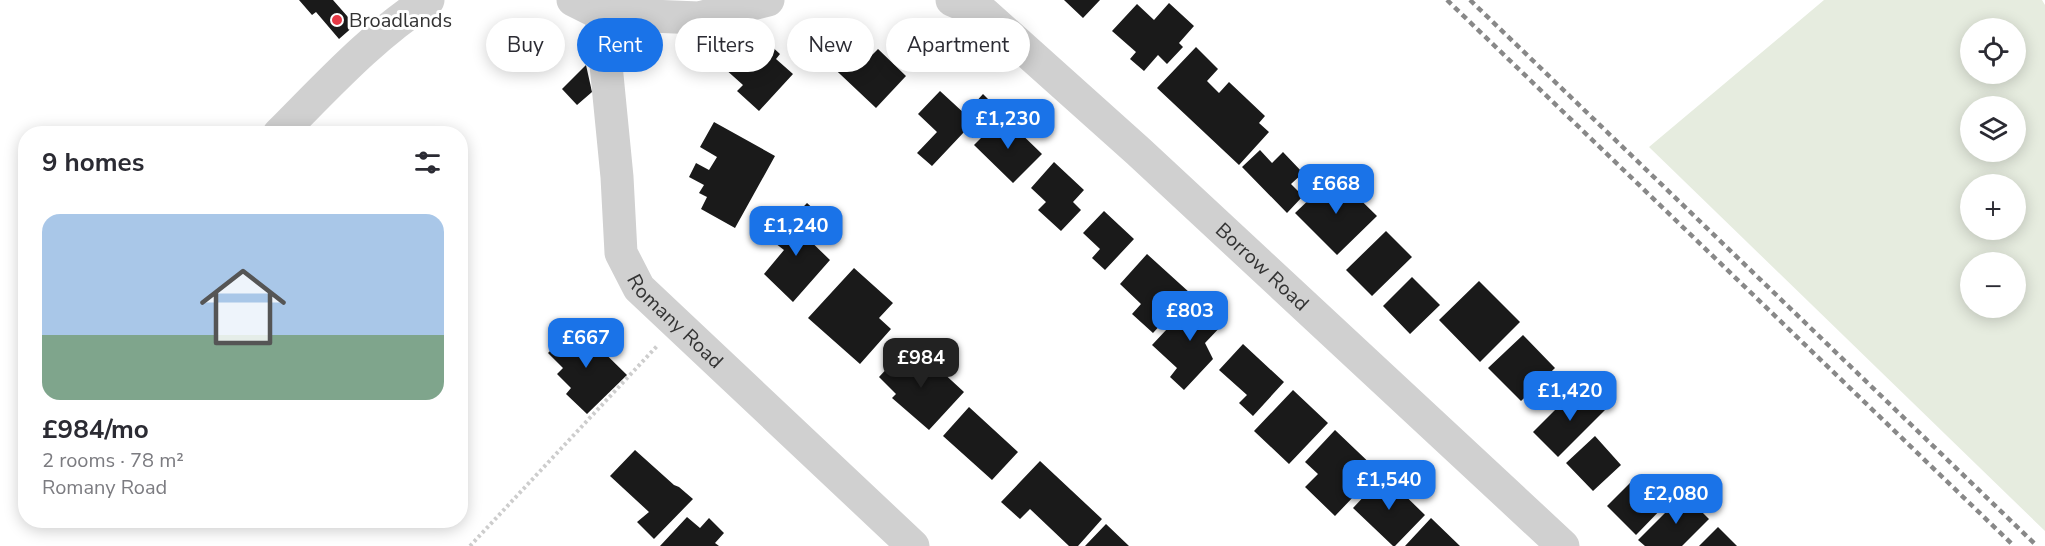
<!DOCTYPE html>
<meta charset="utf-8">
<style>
:root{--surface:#fff;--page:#f2f2f3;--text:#2b2b33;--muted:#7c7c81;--accent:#1a73e8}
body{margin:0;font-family:"Nunito Sans",sans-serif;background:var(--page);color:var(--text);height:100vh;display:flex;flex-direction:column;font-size:22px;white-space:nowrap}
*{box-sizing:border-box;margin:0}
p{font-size:20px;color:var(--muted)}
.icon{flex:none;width:33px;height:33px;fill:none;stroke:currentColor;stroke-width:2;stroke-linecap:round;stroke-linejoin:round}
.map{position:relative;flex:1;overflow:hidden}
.details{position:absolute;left:18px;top:126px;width:450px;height:402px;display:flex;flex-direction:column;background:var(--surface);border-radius:24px;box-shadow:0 3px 15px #0003}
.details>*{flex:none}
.banner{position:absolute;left:486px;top:18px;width:570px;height:54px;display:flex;gap:12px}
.buttons{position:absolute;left:1960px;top:18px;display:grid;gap:12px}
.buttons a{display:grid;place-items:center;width:66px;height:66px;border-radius:50%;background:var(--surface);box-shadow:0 3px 15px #0003;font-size:30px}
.price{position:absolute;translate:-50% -51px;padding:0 14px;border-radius:12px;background:var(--accent);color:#fff;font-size:20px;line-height:39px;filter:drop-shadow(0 2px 3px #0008)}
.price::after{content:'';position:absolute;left:50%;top:36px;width:18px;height:14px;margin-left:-9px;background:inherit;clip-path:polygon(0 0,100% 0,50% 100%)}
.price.active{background:#222;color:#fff}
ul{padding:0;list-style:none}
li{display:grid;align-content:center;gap:12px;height:318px;padding:0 24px}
li span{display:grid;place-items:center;height:186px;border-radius:18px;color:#555}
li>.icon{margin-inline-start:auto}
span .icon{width:108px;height:108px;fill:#fffc;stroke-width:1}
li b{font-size:26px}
h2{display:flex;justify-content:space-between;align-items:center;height:72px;padding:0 24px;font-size:26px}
.pill{padding:0 21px;border-radius:27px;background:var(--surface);box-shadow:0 3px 15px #0003;font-size:21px;line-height:54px}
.pill.active{background:var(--accent);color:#fff}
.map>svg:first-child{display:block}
.green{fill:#e6ecdf;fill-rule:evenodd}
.building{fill:#1a1a1a}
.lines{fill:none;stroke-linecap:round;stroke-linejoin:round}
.path{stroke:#cdcdcd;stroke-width:4;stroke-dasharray:3 3;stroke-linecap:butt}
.minor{stroke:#d0d0d0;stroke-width:33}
.rail{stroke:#888;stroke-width:4.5;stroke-dasharray:6 4.5;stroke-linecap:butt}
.poi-dot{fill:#e63946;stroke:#fff;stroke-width:2}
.labels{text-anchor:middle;stroke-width:6;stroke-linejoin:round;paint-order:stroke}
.poi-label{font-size:20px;fill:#333;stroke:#fff;text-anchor:start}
.street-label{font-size:20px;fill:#333;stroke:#fff}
</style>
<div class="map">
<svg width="2045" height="546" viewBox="0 0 2045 546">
<rect width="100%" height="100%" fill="#fff"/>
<path class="green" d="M1824 0H2042L2045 5V531L1649 147ZM1971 28H2016V74H1971ZM1971 106H2016V152H1971ZM1971 184H2016V230H1971ZM1971 262H2016V308H1971Z"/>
<path class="building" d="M299 0H333L355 25 339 39 316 12 312 15Z
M1064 0H1100L1083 18Z
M1169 3 1194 26 1179 43 1183 47 1167 64 1158 55 1144 71 1130 59 1136 52 1112 31 1137 4 1154 20Z
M756 32 780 54 776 59 793 74 759 111 737 91 743 85 724 68Z
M845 35 869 58 878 49 906 76 876 108 823 58Z
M1196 47 1218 69 1207 81 1219 93 1229 82 1265 116 1259 123 1269 132 1239 165 1157 88Z
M586 65 592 92 577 105 562 89Z
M940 91 965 114 983 94 999 110 973 138 965 131 932 166 917 153 937 132 918 114Z
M1003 116 1042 154 1013 183 974 145Z
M714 122 775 156 735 228 701 209 707 197 699 193 704 185 689 177 696 163 709 170 717 157 700 147Z
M1260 150 1272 163 1283 152 1303 173 1291 184 1303 196 1287 213 1242 167Z
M1054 162 1084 190 1073 202 1081 210 1061 231 1038 210 1046 202 1031 188Z
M1335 175 1377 216 1337 255 1295 213Z
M807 203 817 212 800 231 830 260 793 302 764 274 784 250 771 240Z
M1104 211 1134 239 1105 270 1092 258 1100 249 1083 233Z
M1386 231 1412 257 1372 296 1346 270Z
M1147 254 1190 293 1153 333 1132 314 1141 304 1120 284Z
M854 268 893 303 879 318 891 329 860 364 808 318Z
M1412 277 1440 305 1410 334 1383 306Z
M1479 281 1520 322 1480 362 1439 320Z
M1198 296 1225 322 1205 343 1213 359 1184 390 1170 377 1177 368 1152 345Z
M576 325 627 375 587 414 566 394 571 388 557 374 563 368 548 353Z
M1523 335 1555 368 1521 401 1488 368Z
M1243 344 1284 382 1253 416 1239 403 1247 395 1219 370Z
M906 348 934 375 939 369 964 392 929 430 892 398 896 394 879 377Z
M1597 389 1611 404 1558 457 1533 432 1570 395 1581 405Z
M1293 390 1328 423 1289 464 1254 431Z
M969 407 1018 452 992 480 943 436Z
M1335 430 1378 471 1335 516 1305 487 1318 474 1305 462Z
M1595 436 1621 465 1593 491 1566 463Z
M635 450 674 485 679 487 693 499 654 539 637 522 649 512 610 476Z
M1040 461 1102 519 1078 546H1069L1030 509 1020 519 1001 502Z
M1384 475 1425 515 1395 546H1393L1353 508Z
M1638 475 1667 503 1636 535 1607 506Z
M1684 494 1709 519 1682 546H1645L1638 540Z
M687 517 700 528 709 518 724 533 715 543 719 546H660Z
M1431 518 1460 546H1405Z
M1106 524 1129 546H1085Z
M1718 527 1737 546H1699Z"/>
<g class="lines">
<path class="path" d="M470 546 658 345"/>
<g class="minor">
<path d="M573 0 601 14 699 18 768 0"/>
<path id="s1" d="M952 0 985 14 1138 151 1563 546"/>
<path id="s2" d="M601 14 617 177 621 253 639 288 913 546"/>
<path d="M279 134C326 87 372 36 428 0"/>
</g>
<path class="rail" d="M1447 0 2014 546
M1470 0 2037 546"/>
</g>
<circle class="poi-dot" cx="337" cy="20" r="6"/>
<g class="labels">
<g class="poi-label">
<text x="349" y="27">Broadlands</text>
</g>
<g class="street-label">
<text dy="7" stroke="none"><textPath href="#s1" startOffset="411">Borrow Road</textPath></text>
<text dy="7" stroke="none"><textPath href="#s2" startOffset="328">Romany Road</textPath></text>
</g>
</g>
</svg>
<div class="buttons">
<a><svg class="icon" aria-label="locate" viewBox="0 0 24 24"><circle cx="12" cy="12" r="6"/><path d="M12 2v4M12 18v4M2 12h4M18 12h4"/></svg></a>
<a><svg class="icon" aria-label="layers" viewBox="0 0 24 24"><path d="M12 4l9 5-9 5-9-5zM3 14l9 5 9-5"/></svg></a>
<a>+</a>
<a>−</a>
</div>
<b class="price" style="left:1008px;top:150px">£1,230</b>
<b class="price" style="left:1336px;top:215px">£668</b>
<b class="price" style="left:796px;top:257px">£1,240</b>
<b class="price" style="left:1190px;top:342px">£803</b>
<b class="price" style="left:586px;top:369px">£667</b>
<b class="price active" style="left:921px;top:389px">£984</b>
<b class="price" style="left:1570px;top:422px">£1,420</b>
<b class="price" style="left:1389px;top:511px">£1,540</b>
<b class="price" style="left:1676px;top:525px">£2,080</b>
<div class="banner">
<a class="pill">Buy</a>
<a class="pill active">Rent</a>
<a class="pill">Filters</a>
<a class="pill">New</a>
<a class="pill">Apartment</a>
</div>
<section class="details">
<h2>9 homes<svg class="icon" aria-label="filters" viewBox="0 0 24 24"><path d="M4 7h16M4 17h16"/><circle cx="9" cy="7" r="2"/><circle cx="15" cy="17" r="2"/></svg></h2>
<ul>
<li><span style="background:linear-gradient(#a9c7e8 65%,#7fa58c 0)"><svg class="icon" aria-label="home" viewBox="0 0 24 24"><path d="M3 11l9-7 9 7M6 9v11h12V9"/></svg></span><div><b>£984/mo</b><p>2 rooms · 78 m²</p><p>Romany Road</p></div></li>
</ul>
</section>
</div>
